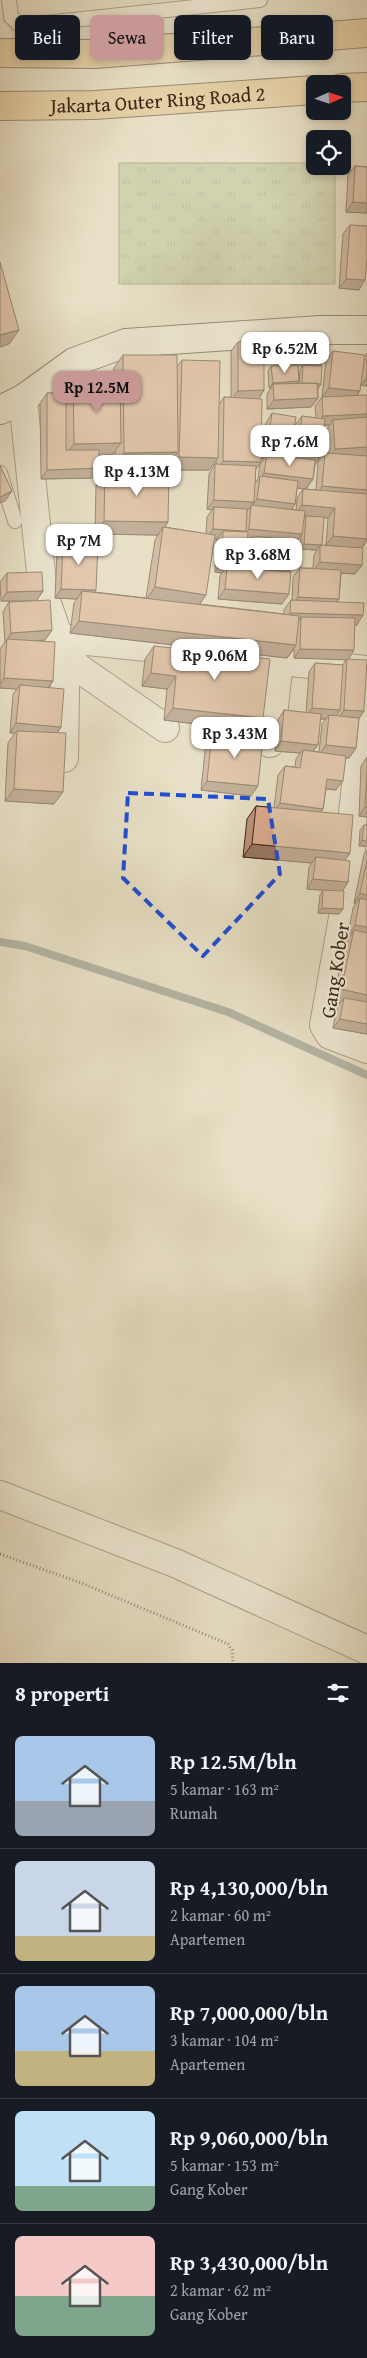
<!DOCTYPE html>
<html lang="id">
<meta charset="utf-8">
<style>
:root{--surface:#171b24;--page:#242831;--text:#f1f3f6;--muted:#9ea1a6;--line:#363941;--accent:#c59692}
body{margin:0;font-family:"Gentium Book Plus",serif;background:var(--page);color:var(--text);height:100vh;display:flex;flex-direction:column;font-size:19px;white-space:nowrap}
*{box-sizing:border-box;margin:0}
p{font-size:16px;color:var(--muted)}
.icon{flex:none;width:28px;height:28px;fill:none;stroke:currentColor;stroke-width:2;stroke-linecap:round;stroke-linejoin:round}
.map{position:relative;height:1663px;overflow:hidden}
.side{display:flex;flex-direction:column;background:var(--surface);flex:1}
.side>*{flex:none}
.guide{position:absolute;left:15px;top:15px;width:338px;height:45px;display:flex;gap:10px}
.needle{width:32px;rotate:87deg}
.tools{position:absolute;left:306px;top:75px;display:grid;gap:10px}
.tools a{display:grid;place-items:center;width:45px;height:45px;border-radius:8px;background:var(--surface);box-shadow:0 2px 8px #0003;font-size:25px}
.price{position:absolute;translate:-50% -42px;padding:0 11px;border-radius:10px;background:#fff;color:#222;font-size:16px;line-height:32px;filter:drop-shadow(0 1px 2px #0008)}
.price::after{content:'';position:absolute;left:50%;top:30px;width:15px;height:11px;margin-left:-8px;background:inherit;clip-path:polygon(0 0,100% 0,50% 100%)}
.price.active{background:var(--accent);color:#111}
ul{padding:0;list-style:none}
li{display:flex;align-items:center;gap:15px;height:125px;padding:0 15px}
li+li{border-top:1px solid var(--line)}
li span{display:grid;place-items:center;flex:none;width:140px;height:100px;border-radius:8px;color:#555}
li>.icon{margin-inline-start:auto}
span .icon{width:60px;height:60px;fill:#fffc;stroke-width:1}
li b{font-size:21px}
h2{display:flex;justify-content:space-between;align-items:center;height:60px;padding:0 15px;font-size:21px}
.pill{padding:0 18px;border-radius:8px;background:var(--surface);box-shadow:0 2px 8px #0003;font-size:18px;line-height:45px}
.pill.active{background:var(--accent);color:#111}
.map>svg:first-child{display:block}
.grass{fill:url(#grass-tufts);stroke:#787456}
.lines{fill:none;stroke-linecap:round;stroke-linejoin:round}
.stream{stroke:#737f79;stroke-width:8}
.lane-casing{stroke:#655442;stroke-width:16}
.street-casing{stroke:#655442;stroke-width:30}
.secondary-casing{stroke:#392616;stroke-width:30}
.highway-casing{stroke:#392616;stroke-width:30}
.path{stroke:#392616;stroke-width:3;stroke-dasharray:1 2.5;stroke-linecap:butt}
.lane{stroke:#f0ebda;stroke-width:14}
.street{stroke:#f0ebda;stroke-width:28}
.secondary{stroke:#f0ebda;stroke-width:28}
.highway{stroke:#e4c083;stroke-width:28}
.wall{fill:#bc927b;stroke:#392616;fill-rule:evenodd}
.shaded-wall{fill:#997764;stroke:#392616}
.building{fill:#dbaa8f;stroke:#392616}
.marked{fill:none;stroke:#1d4ed8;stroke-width:4;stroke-dasharray:10 6;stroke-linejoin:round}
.labels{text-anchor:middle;stroke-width:4;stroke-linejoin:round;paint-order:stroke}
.street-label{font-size:20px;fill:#392616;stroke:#f0ebda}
</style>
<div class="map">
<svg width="367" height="1663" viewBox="0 0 367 1663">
<defs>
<pattern id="grass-tufts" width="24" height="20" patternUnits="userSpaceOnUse" patternTransform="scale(1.25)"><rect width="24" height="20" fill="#b6c295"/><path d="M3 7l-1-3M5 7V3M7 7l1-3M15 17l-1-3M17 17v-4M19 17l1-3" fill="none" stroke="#959d79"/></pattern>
</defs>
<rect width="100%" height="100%" fill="#e8e0c6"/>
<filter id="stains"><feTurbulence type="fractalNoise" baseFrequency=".004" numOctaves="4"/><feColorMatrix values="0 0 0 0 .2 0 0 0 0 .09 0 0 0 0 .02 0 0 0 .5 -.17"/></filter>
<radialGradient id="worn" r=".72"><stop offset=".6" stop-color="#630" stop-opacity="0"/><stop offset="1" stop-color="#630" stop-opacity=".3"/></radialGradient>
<path class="grass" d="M119 163H315V166H335V284H119Z"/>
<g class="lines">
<path class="stream" d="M0 942 25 946 228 1012 367 1075"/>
<g class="lane-casing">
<path id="lane" d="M9 0 11 17 17 23 27 25 260 0
M0 473 15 521"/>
</g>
<g class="street-casing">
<path id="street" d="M23 399 43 592 59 638 77 667 165 728
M367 686 352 822 349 884 324 1025 330 1035 367 1049
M270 743 279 660
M64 758 65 688 59 638 367 670
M0 1495 175 1563 367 1650"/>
</g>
<g class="secondary-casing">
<path id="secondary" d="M0 410 23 399 74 362 126 343 320 330H367"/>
</g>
<g class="highway-casing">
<g id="highway">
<path d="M0 53 95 54 367 33"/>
<path d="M342 88 367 87"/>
<path id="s1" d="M0 106 95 105 315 90"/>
</g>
</g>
<path class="path" d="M0 1554 84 1584 228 1644 232 1650 233 1663"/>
<use href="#lane" class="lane"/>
<use href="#street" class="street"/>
<use href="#secondary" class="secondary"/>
<use href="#highway" class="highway"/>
</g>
<path class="wall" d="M355 166 367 167V213L346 212 348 175Z
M350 225 359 290 339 288 343 234Z
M291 336 321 365H309L318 389V398L311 407 267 409V394L271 388H269L268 371 271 366 285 365V345ZM298 365H303L300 370 299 384H297L299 381Z
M238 342 264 390 259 398 261 456 266 423 272 413 287 457H292L295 425 302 416 316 418 315 406 322 397 326 360 333 351 365 356 367 353V386L361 385 357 396 367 456V540L362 548V565L355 574 341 573 339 599 337 602 357 625H355L348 659 364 711 359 718 356 748 349 758H346L336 790 326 789 323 809 321 812 350 853 345 860 348 882 342 891 339 914 318 913 320 895 323 890 307 889 309 867 312 863 243 857 247 819 256 806 274 808 278 775 285 766 295 767 296 759 300 753 275 751 278 720 284 710 306 713 309 672 315 663 343 665 346 659 294 658V649L287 658 70 633 74 603 77 599 55 598 57 552 63 542 96 590 94 592 146 598 155 540 158 535 95 534 96 485 105 472 165 527 206 534 207 517 212 510 207 509 209 474 215 464H216V460L209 470H171V462L169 465H115V451L112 455 99 456 92 478 41 479 40 403 47 393H65L73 382 114 381V368L123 355 177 367 182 360 219 405 224 397 231 398V351ZM324 425H330L327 429 328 453H325L318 462 316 490 303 489 297 498 296 510 292 509 295 504 297 488 306 489 313 479 315 465 320 457ZM261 458H264L260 464 258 479 255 483V470ZM304 516 328 518 326 545 322 546 306 516 303 520ZM301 535 300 549 317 550 314 555 313 568H300L293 577 292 600H291L284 610V614L200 604 214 539H217L216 541 215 572 222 573 220 576 218 599 282 604 289 572 294 544H295ZM247 539 250 540 247 544ZM320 719H326L322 724 319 752 313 751 318 745Z
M7 573 43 591 36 601H1L0 582Z
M9 602 52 630 45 640 28 641 53 681 49 687 61 727 57 733 54 804 5 801 8 743 15 733H10L13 694 17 689 0 688V649L5 642 3 612Z
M154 646 263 718 254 731 164 720 167 689 142 686 145 659Z
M212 733 251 796 201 790 206 742Z
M367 757V817L359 816 361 766Z
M364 825 367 846H359L360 830Z
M367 850V1034L333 1028 337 1007 340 1003 332 1002 346 943 351 935H348L353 908 356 903H354L364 854Z"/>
<path class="shaded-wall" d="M353 202 367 203V213L346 212Z
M346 279 365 280 359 290 339 288Z
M19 330 9 344 0 347V335Z
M327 355 321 365 285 366 292 356Z
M367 377V386L361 385Z
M299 381 295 386 273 384 271 388H269L273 383Z
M302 383 321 384 318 389 299 388Z
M329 388 360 391 354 400 322 397Z
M264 390 258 400H231L238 391Z
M318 398 311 407 267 409 274 400Z
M367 414V421L333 420 330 425H316L323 416Z
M121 443 112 455 65 456 74 444Z
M367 447V456L329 458 335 449Z
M267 449 290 452 284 462 267 454 264 458H260Z
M178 452 169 465H115L124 453Z
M298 454 320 457 314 466 291 464Z
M179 457 218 458 209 470H171Z
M223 461 261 462 254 472 216 471Z
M99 468 92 478 41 479 47 470Z
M264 473 313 479 306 489 259 483 260 479Z
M322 486 367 490V499L316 496Z
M12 491 5 501 0 503V497Z
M257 499 295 504 288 514 250 508Z
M214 500 254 502 247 511 214 507 212 510 207 509Z
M302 505 335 508 328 518 295 515Z
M104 521 168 522 163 530V527L158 535 95 534Z
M213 529 246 531 239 540 223 531 217 539H206Z
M249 529 302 534 295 544 253 540V536L250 540 242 539Z
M333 536 367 539V540L361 549 326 545Z
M304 544 320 545 317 550 300 549Z
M320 562 362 565 355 574 313 571Z
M221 563 246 564 239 574 227 567 222 573 215 572Z
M250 564 292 568 285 577 244 573Z
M155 587 206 595 197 608 146 600Z
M61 589 96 590 89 599 82 591 77 599 55 598Z
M225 589 289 594 282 604 218 599Z
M43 591 36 601H1L7 592Z
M298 597 339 599 332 608 291 607Z
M290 613 363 615 357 625 301 623V617L297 623 283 622Z
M79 621 296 645 287 658 70 633Z
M52 630 45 640 6 642 7 640 11 633Z
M300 649 354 650 348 660 294 658Z
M151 673 176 676 167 689 142 686Z
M4 678 53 681 46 690 20 685 17 689 0 688V684Z
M173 708 263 718 254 731 164 720Z
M312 708 340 710 333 720 329 715 326 719 306 718Z
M344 710 364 711 358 720 338 719Z
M16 723 61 727 54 737 17 731 15 733H10Z
M281 741 318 745 311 754 303 750 300 753 275 751Z
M326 745 356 748 349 758 319 755Z
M327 779 343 781 336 790 321 788Z
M207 781 258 786 251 796 201 790Z
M14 789 63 792 54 804 5 801Z
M280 803 323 809 317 818 273 812Z
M365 807H367V817L359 816Z
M362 840 367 841V846H359Z
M252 844 350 853 341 866 316 857 312 863 243 857Z
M313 879 348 882 342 892 307 889Z
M360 893 367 895V906L360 898 356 903H354Z
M322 908 343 909 339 914 318 913Z
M355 925 367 927V938L354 930 351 935H348Z
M341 989 367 995V1009L344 998 340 1003 332 1002Z
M340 1019 367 1024V1034L333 1028Z"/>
<path class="building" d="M355 166 367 167V203L353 202Z
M350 225 367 226V258L365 280 346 279Z
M0 262 19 330 0 335Z
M326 335 327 355 292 356 291 336Z
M264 341V390L238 391V342Z
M333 351 365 355 360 391 329 388Z
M123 355H177L178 452 124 453Z
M182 360 220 361 218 458 179 457Z
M298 365 299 381 273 383 271 366Z
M303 365 322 366 321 384 302 383Z
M120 381 121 443 74 444 73 382Z
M317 383 318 398 274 400 273 384Z
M47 393H66V450H99V468L47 470Z
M367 395V414L323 416 322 397Z
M224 397 262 399 261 462 223 461Z
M272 413 296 417 290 452 267 449Z
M302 416 325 419 320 457 298 454Z
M367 417V447L335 449 333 420Z
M325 453 367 456V490L322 486Z
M267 454 315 460 313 479 264 473Z
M215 464 256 466 254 502 214 500Z
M0 465 12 491 0 497Z
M105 472 169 473 168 522 104 521Z
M260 476 298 481 295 504 257 499Z
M303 489 367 494V539L333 536 335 508 302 505Z
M251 505 305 511 302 534 249 529Z
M214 507 247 509 246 531 213 529Z
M306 516 324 517 322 545 304 544Z
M163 527 215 535 206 595 155 587Z
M223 531 248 532 246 564 221 563Z
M253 536 294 540 292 568 250 564Z
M63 542 98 544 96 590 61 589Z
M320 545 363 548 362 565 320 562Z
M227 567 291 572 289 594 225 589Z
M300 568 341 570 339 599 298 597Z
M42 572 43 591 7 592V573Z
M82 591 299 616 296 645 79 621Z
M50 600 52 630 11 633 9 602Z
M291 600 364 603 363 615 290 613Z
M301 617 355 618 354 650 300 649Z
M7 639 55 642 53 681 4 678Z
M154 646 270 659 263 718 173 708 176 676 151 673Z
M347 659 367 660 364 711 344 710Z
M315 663 343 665 340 710 312 708Z
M20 685 64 689 61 727 16 723Z
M284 710 321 714 318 745 281 741Z
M329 715 359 718 356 748 326 745Z
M17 731 66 733 63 792 14 789Z
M212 733 263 738 258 786 207 781Z
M303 750 346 756 343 781 327 779 323 809 280 803 285 766 300 768Z
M367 771V807H365Z
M256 806 353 815 350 853 252 844Z
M364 825H367V841L362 840Z
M316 857 350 861 348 882 313 879Z
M367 861V895L360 893Z
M323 890 344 891 343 909 322 908Z
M360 898 367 900V927L355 925Z
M354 930 367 933V995L341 989Z
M344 998 367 1002V1024L340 1019Z"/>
<path d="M0 0H367V1663H0ZM128 793 268 799 280 874 203 956 123 878Z" fill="#e8e0c6" fill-opacity=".55" fill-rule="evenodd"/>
<path class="marked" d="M128 793 268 799 280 874 203 956 123 878Z"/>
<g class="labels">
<g class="street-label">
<text dy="7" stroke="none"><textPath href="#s1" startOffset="158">Jakarta Outer Ring Road 2</textPath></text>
<text transform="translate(335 970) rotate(-81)" y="7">Gang Kober</text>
</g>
</g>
<rect width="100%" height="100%" filter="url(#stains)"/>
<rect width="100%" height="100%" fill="url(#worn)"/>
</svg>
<div class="tools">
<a><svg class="needle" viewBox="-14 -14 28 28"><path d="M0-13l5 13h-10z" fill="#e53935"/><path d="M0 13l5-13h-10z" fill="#9ea1a6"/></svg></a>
<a><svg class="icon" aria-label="locate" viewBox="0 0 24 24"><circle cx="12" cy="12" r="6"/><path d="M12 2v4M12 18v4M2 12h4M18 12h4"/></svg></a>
</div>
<b class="price" style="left:285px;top:374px">Rp 6.52M</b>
<b class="price active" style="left:97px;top:413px">Rp 12.5M</b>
<b class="price" style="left:290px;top:467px">Rp 7.6M</b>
<b class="price" style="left:137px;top:497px">Rp 4.13M</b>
<b class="price" style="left:79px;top:566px">Rp 7M</b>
<b class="price" style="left:258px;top:580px">Rp 3.68M</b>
<b class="price" style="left:215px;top:681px">Rp 9.06M</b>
<b class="price" style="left:235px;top:759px">Rp 3.43M</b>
<div class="guide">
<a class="pill">Beli</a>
<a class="pill active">Sewa</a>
<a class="pill">Filter</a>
<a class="pill">Baru</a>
</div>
</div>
<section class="side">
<h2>8 properti<svg class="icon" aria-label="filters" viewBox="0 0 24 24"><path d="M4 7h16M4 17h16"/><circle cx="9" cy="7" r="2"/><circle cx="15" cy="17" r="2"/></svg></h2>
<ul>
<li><span style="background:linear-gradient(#a9c7e8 65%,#9aa5b1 0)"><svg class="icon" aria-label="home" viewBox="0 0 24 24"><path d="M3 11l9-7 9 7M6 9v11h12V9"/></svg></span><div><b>Rp 12.5M/bln</b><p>5 kamar · 163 m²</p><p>Rumah</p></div></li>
<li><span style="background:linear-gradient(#c9d6e8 75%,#c2b280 0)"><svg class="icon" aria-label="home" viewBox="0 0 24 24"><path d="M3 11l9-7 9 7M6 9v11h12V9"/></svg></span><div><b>Rp 4,130,000/bln</b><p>2 kamar · 60 m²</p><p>Apartemen</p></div></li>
<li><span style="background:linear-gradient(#a9c7e8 65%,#c2b280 0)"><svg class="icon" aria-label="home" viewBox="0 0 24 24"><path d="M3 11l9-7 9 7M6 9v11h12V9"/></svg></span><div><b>Rp 7,000,000/bln</b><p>3 kamar · 104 m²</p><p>Apartemen</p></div></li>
<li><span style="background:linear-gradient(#bfe0f5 75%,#7fa58c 0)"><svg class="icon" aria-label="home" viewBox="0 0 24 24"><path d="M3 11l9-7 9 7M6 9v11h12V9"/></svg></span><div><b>Rp 9,060,000/bln</b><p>5 kamar · 153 m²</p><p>Gang Kober</p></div></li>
<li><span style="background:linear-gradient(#f6c9c9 60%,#7fa58c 0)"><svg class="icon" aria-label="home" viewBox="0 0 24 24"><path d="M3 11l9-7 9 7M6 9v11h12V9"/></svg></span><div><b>Rp 3,430,000/bln</b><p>2 kamar · 62 m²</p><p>Gang Kober</p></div></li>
</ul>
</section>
